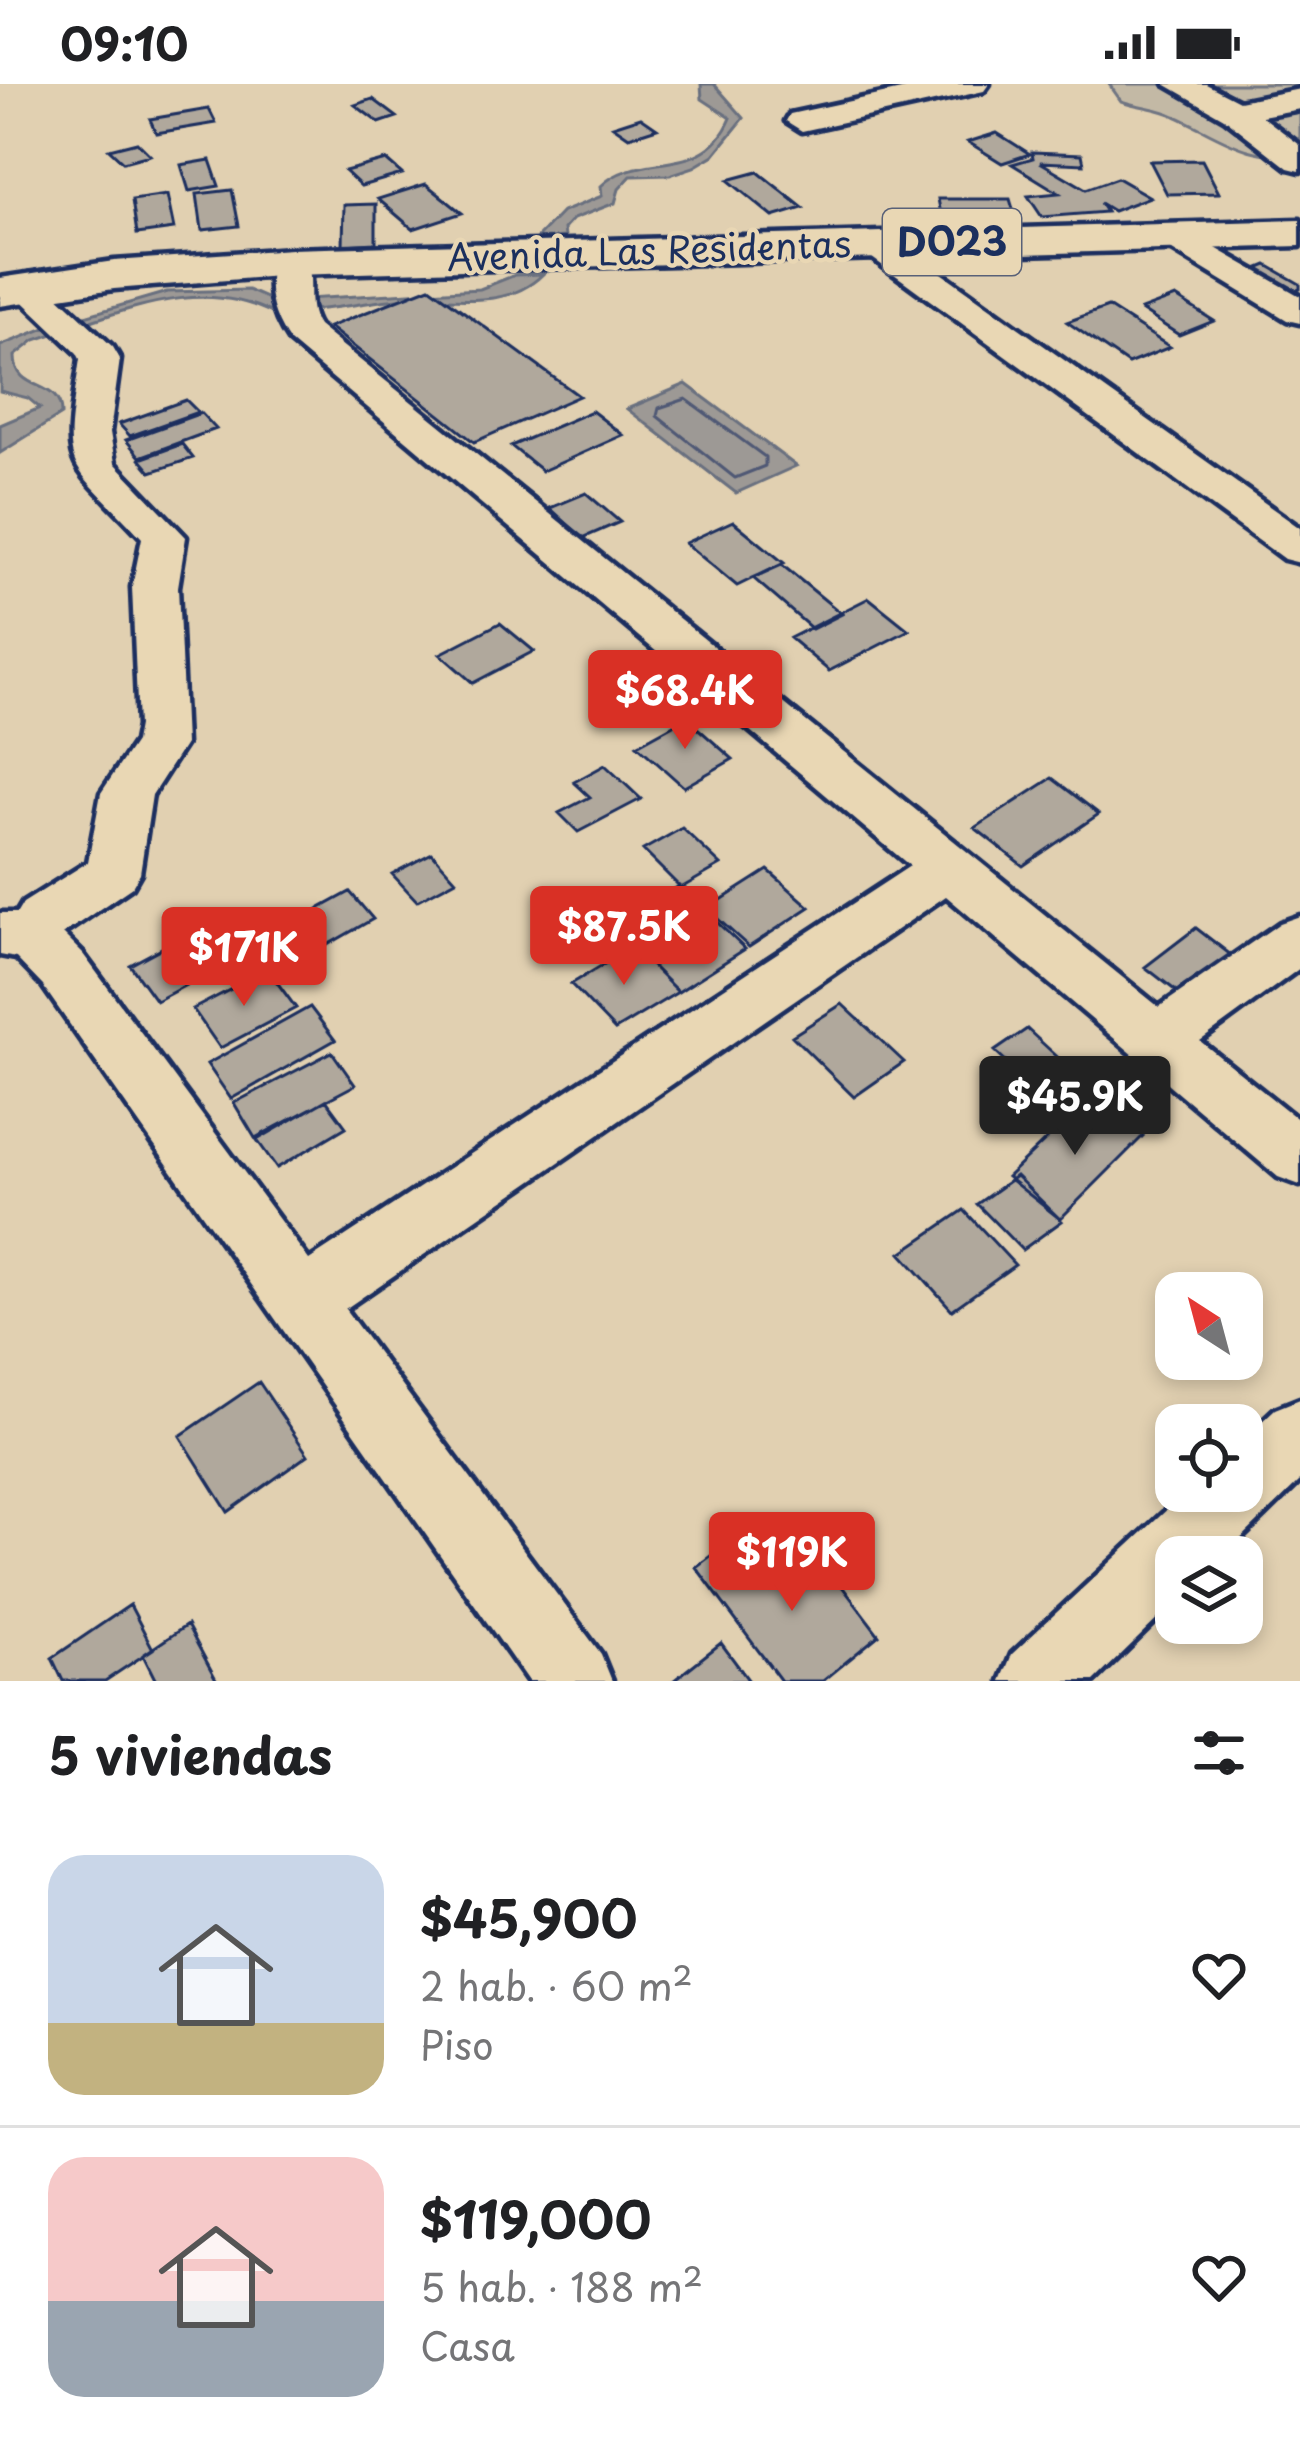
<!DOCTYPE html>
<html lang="es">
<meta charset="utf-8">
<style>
:root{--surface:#fff;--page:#f2f2f2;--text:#202124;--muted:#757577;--line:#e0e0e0;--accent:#d93025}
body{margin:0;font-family:"Playpen Sans",sans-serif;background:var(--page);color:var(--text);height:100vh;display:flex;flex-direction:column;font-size:45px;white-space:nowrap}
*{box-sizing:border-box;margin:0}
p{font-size:39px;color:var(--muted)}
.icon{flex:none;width:66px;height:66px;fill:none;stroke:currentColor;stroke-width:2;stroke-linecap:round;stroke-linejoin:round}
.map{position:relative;height:1597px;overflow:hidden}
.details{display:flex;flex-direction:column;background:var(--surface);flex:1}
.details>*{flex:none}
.needle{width:78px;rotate:324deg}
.tools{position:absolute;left:1155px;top:1188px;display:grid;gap:24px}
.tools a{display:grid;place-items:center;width:108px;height:108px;border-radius:24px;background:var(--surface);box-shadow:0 6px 18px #0003;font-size:60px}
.price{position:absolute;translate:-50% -102px;padding:0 27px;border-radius:12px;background:var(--accent);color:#fff;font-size:39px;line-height:78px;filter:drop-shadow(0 3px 6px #0008)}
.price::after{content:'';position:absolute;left:50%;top:72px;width:36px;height:27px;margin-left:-18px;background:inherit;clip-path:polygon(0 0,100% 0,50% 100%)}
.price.selected{background:#222;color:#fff}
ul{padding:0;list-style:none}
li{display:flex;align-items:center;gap:36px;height:300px;padding:0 48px}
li+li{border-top:3px solid var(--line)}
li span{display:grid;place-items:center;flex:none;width:336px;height:240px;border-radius:36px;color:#555}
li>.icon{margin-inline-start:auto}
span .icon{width:144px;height:144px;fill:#fffc;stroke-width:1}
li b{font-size:51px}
h2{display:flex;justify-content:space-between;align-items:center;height:144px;padding:0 48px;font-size:51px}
.status{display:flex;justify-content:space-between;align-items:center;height:84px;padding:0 60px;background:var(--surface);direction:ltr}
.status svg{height:33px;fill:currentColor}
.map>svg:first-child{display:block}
.green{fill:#c3b9a5;stroke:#6f7482;stroke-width:3}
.water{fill:#9d9995;stroke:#696f7f;stroke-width:3}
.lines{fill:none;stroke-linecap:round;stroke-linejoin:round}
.shore{stroke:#4f5974;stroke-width:3}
.building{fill:#b0a89c;stroke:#1b2f5e;stroke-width:3}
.minor-casing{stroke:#1b2f5e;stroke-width:9}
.major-casing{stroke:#1b2f5e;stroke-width:9}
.minor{fill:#e9d7b4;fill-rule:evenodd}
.major{fill:#e9d7b4;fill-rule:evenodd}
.labels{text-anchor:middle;stroke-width:9;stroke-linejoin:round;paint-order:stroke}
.far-street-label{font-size:36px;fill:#1b2f5e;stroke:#e9d7b4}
.shield{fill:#e9d7b4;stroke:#596178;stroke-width:3}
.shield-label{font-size:39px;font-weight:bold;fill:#1b2f5e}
</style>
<div class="status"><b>09:10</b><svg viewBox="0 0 49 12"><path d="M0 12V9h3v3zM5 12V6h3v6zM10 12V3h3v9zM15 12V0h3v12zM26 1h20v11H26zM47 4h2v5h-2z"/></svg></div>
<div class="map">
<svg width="1300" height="1597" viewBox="0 0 1300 1597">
<rect width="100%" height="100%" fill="#e1d0b1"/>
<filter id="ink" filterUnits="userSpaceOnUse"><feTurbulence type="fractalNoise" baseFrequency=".00833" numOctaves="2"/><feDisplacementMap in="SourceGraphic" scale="24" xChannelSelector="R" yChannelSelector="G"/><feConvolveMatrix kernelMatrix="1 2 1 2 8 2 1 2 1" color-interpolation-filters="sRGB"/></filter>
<g filter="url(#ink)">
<path class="green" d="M1109 0H1300V65C1256 83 1214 49 1175 32 1159 24 1138 23 1121 17Z"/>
<path class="water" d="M701 0H714L744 34 714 71 694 83 670 91 631 92 619 105 615 119 573 135 564 145 565 153 536 155 562 128 602 112 601 102C638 65 704 98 731 34L702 15Z
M543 190C508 225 459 214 415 214 380 215 346 224 310 226L304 215 480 205 515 191Z
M248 206 273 217 274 230C213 198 148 218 85 239L81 233 167 208Z
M55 240 62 247 35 256 15 272C14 310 62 294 61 331L0 369V341L40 324 28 314 0 307V262Z
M686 300 796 382 736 409 627 325Z"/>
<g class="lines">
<path class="shore" d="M686 315 765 373V382L735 394 657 332 659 324Z"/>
</g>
<path class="building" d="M373 15 397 33 379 39 355 21Z
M209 25 216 39 156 49 150 35Z
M641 33 657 44 629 53 613 42Z
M997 49 1030 70 1002 79 968 58Z
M137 58 150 71 123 78 109 65Z
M1032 68 1082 70 1084 80 1040 78 1086 105 1117 94 1150 113 1113 127 1100 119 1106 128 1042 133 1028 112 1059 109 1012 80 1033 74Z
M210 76 219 102 189 107 181 81Z
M386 76 402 90 361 102 345 87Z
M1202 76 1219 109 1167 110 1150 77Z
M758 88 803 124 773 133 728 96Z
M426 100 462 129 413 145 378 115Z
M232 106 239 142 202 146 197 110Z
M167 111 174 145 137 150 132 116Z
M938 115H1010L1016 135H942Z
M376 120V159L343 161 344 121Z
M1267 181 1300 200V205L1287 210 1250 188Z
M430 203 579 312 474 358 329 243Z
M1176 213 1214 237 1179 251 1141 226Z
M1108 223 1170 263 1128 280 1067 238Z
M186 316 198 328 130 352 119 340Z
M592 327 623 351 542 387 511 362Z
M201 329 216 345 140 373 126 356Z
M182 360 193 374 151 388 140 375Z
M586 409 620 438 583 454 550 424Z
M733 437 784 479 737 502 685 459Z
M782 481 842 530 812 545 753 494Z
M869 514 909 546 829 587 790 554Z
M500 539 534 567 473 599 440 570Z
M686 634 733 675 684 703 637 661Z
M605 681 641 715 578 748 559 729 590 713 574 698Z
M1052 694 1099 730 1023 782 975 744Z
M682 744 721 781 681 804 643 766Z
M432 769 456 796 417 817 392 790Z
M768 786 810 823 749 863 707 825Z
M679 802 745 865 678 908 612 842Z
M350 808 373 835 308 872 284 844Z
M225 830 253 865 156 917 130 881Z
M1196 844 1240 878 1189 917 1145 883Z
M633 863 678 908 615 946 571 900Z
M268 886 296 924 220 964 193 925Z
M842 920 904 978 854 1013 792 952Z
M310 923 335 956 231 1015 207 980Z
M1027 945 1063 978 1031 1000 995 967Z
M332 968 355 1001 255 1054 234 1019Z
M1091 1013 1143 1052 1060 1135 1007 1093Z
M326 1016 346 1043 277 1084 257 1056Z
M1016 1092 1062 1137 1022 1166 977 1120Z
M964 1126 1015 1181 952 1226 901 1169Z
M259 1298 308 1371 228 1428 180 1352Z
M729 1458 763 1503 813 1464 879 1551 823 1597H781L696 1483Z
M130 1521 153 1565 105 1597H63L52 1574Z
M187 1541 217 1597H156L143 1571Z
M721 1559 749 1597H673Z"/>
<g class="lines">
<g class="minor-casing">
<path id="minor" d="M929 0H989L984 7 802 47 786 37 790 30Z
M1165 0H1206L1239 17 1300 5V25L1262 32 1300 61V87L1288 84 1224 34Z
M1177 142 1300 212V239L1287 236 1164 161 1159 153 1164 145Z
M877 149 890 152 1300 444V479L1284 475 864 168 859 160 864 152Z
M291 167 304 170C317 193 303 219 318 242L1159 923 1280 839 1300 832V884L1200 957 1300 1037V1101L1278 1093 946 812 345 1225 601 1570 612 1597H528L43 902 16 874 0 871V829H17L23 819 88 778 101 709 135 658 138 642 132 503 142 454C64 369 62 395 80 275L77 269 8 203 14 195H40L113 263 120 275 110 348 115 379 186 453 178 503 185 660 152 711 140 789 132 803 63 850 83 870 309 1176 910 782 290 258C273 233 261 199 278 170Z
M1300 1315V1397L1222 1473H1176V1517L1094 1597H1001L1012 1570 1187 1407H1242V1356L1275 1325Z"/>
</g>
<g class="major-casing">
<path id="major" d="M1300 136V162L291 191 114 205 0 222V194L114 177 291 165Z"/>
</g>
<use href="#minor" class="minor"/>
<use href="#major" class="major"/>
</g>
</g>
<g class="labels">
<g class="far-street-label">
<text transform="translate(649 167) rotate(-2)" y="13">Avenida Las Residentas</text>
</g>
<rect class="shield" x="883" y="125" width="138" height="66" rx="9"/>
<g class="shield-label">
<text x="952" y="172">D023</text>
</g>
</g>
</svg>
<div class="tools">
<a><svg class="needle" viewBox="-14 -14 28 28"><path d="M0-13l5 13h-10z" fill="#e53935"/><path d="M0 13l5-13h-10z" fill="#757577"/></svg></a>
<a><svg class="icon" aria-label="locate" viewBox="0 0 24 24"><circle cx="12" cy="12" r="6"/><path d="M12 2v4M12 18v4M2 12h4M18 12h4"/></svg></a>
<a><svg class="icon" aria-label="layers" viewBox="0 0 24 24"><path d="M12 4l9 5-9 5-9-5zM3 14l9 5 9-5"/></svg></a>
</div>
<b class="price" style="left:685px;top:668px">$68.4K</b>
<b class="price" style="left:624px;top:904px">$87.5K</b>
<b class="price" style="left:244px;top:925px">$171K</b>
<b class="price selected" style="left:1075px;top:1074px">$45.9K</b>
<b class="price" style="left:792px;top:1530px">$119K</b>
</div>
<section class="details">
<h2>5 viviendas<svg class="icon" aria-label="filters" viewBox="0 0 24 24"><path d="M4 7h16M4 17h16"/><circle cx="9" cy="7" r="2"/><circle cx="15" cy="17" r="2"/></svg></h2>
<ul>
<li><span style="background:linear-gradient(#c9d6e8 70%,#c2b280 0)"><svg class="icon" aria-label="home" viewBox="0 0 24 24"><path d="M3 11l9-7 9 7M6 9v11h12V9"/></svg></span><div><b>$45,900</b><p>2 hab. · 60 m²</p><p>Piso</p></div><svg class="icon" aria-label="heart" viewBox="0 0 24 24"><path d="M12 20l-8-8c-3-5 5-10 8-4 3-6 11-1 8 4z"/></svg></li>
<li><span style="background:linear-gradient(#f6c9c9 60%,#9aa5b1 0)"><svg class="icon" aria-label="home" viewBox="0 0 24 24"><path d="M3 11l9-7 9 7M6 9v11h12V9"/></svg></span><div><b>$119,000</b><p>5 hab. · 188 m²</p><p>Casa</p></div><svg class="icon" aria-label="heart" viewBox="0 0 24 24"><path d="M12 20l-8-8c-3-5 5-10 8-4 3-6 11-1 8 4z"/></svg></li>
</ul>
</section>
